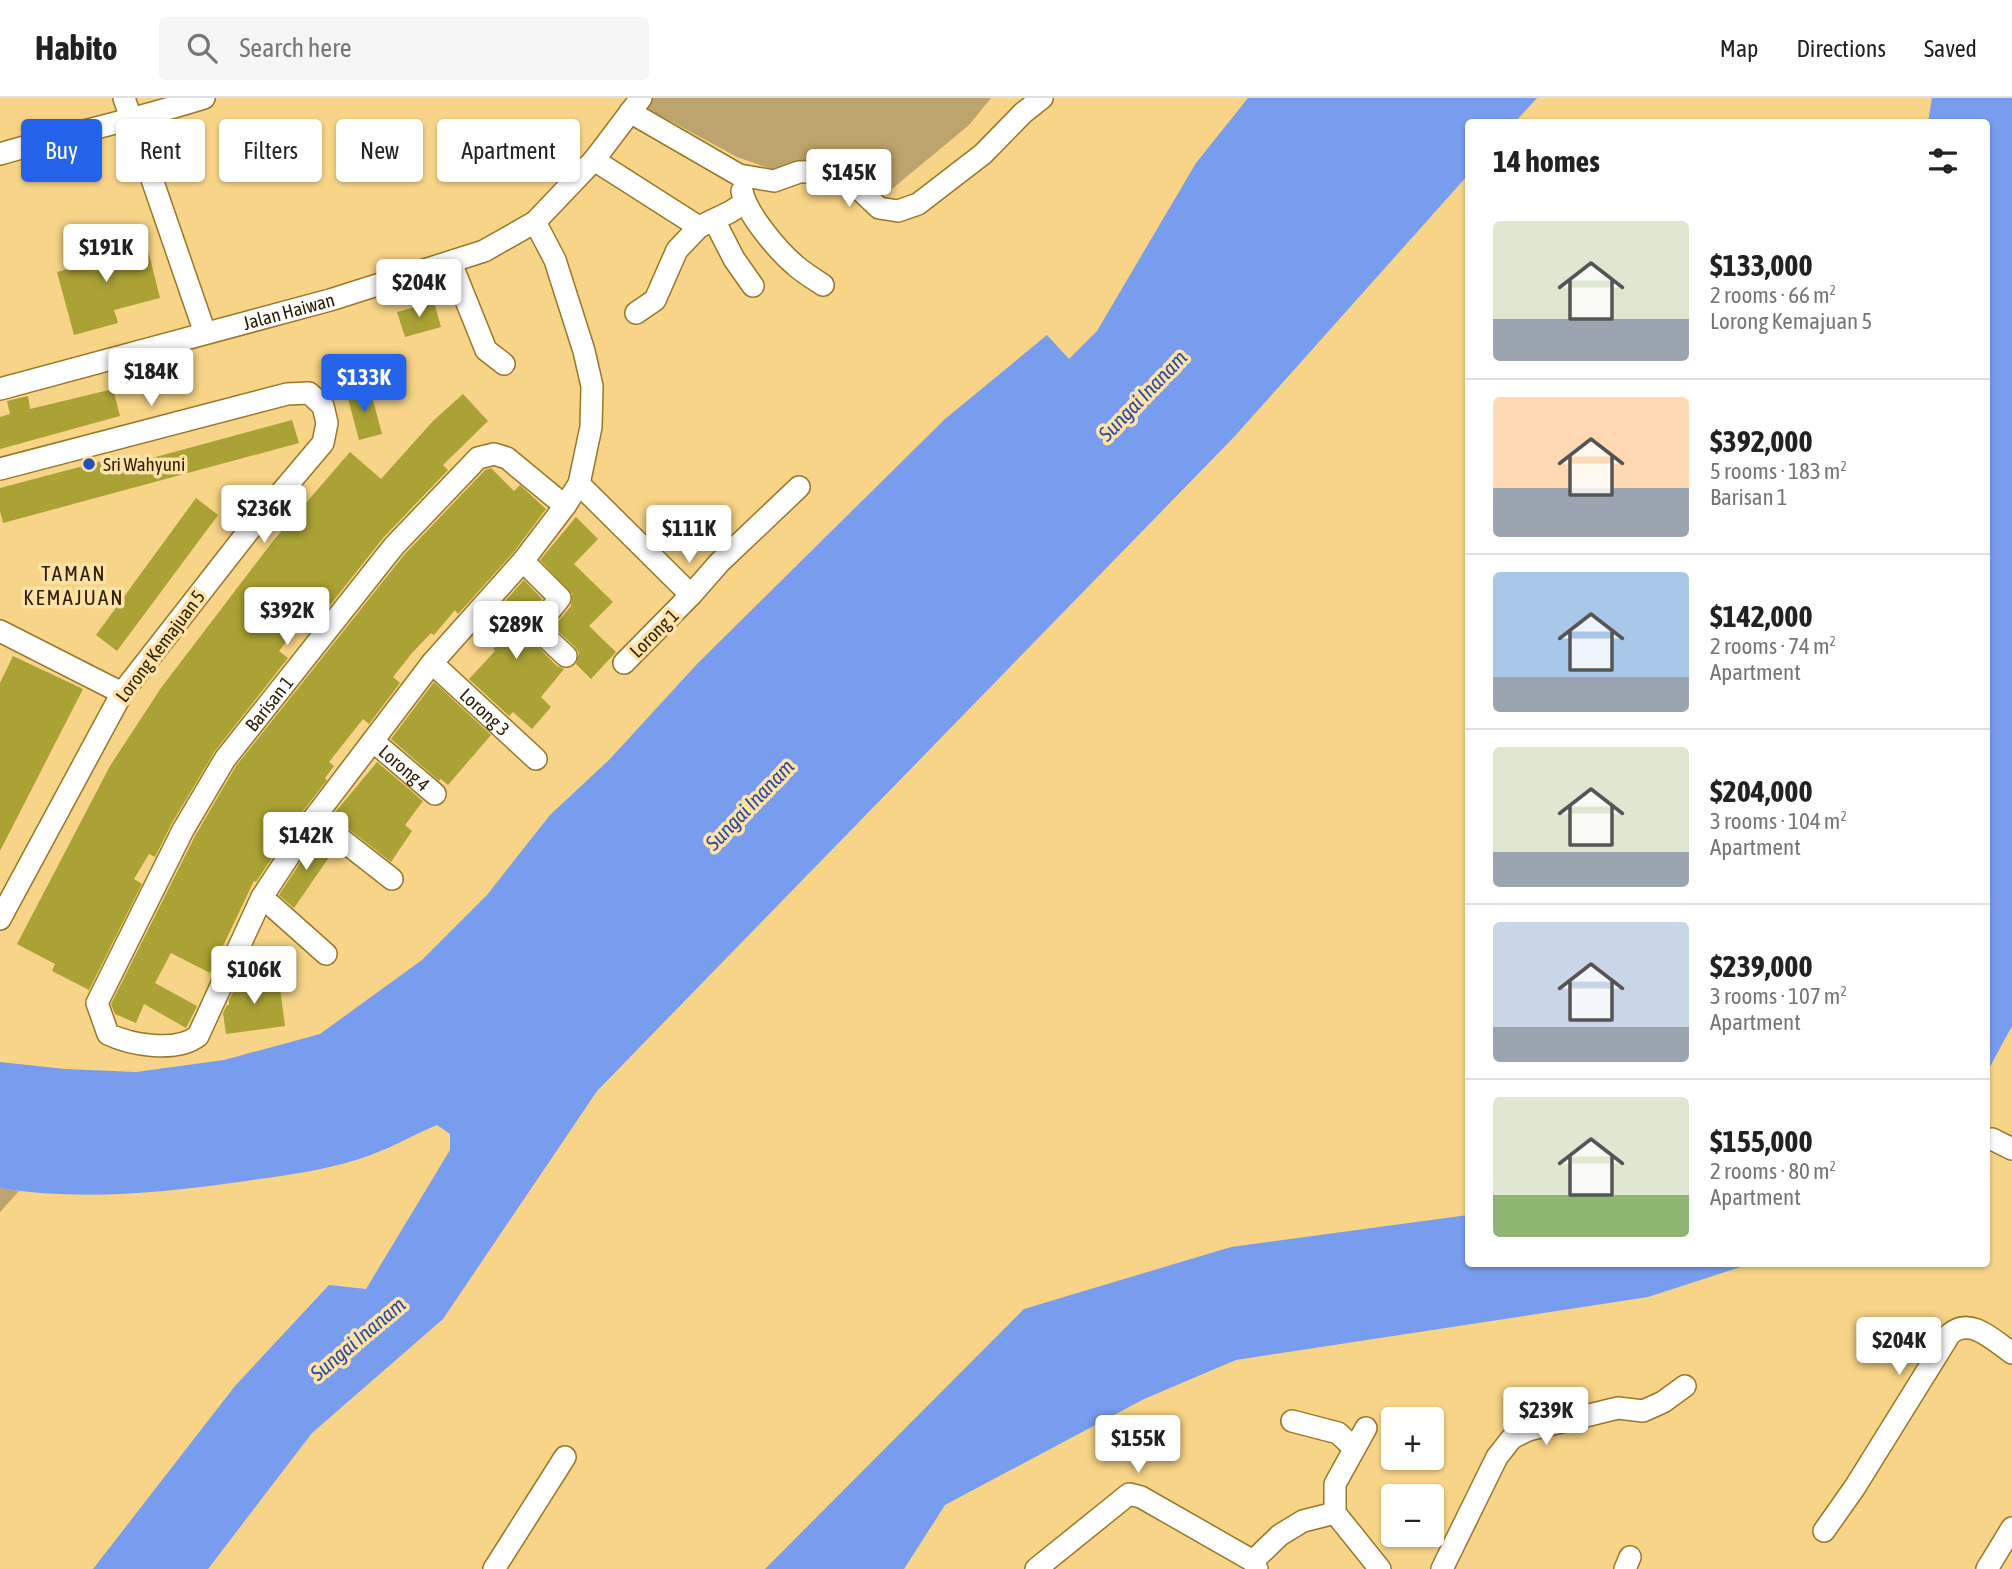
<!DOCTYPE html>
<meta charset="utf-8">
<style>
:root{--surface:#fff;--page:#f6f6f6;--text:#222;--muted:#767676;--line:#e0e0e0;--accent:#2563eb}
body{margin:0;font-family:"Asap Condensed",sans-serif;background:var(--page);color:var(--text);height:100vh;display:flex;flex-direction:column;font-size:26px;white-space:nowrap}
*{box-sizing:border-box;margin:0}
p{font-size:23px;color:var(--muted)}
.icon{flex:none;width:38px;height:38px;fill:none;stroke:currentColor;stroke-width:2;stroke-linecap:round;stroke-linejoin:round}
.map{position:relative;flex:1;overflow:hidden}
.sheet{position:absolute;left:1465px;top:21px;width:525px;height:1148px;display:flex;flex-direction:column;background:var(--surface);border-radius:7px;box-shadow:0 2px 5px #0004}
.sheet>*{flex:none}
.top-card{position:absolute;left:21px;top:21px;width:665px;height:63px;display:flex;gap:14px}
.fabs{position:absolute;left:1381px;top:1309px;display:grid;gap:14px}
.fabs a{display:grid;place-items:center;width:63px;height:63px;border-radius:7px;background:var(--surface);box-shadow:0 2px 5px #0004;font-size:35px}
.price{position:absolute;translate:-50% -60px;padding:0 16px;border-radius:7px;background:#fff;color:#222;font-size:23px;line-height:46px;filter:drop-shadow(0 2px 4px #0008)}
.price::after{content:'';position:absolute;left:50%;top:42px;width:21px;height:16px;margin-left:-10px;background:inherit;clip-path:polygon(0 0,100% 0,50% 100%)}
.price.on{background:var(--accent);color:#fff}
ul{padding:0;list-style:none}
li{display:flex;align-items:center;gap:21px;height:175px;padding:0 28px}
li+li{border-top:2px solid var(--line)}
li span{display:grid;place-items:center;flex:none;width:196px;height:140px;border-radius:7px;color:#555}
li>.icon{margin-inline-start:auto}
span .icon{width:84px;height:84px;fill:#fffc;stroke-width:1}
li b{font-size:30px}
h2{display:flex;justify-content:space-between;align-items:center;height:84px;padding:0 28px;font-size:30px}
.chip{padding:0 24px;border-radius:7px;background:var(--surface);box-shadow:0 2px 5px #0004;font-size:24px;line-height:63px}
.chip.on{background:var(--accent);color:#fff}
header{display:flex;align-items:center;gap:42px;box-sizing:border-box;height:98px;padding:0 35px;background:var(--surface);border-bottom:2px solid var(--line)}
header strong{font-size:33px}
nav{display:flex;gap:38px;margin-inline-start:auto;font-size:24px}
.search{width:490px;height:63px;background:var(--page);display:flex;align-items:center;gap:18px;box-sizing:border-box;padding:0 24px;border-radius:7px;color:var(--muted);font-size:26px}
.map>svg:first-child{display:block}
.green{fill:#bda36c}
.water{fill:#789cee}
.building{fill:#aaa234}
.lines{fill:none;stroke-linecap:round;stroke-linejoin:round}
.minor-casing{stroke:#987728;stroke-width:24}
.minor{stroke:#fff;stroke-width:21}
.poi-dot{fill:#274dbc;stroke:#ffe2a6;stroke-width:2.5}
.labels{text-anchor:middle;stroke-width:7;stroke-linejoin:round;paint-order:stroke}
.street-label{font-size:19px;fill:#2b1d00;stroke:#ffe2a6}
.poi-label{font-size:19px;fill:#2b1d00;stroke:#ffe2a6;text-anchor:start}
.water-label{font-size:21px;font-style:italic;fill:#284aaa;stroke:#ffe2a6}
.neighbourhood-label{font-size:21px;letter-spacing:2px;fill:#2b1d00;stroke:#ffe2a6}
</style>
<header>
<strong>Habito</strong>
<div class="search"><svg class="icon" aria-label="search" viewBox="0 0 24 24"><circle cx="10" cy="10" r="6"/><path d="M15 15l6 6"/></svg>Search here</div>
<nav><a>Map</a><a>Directions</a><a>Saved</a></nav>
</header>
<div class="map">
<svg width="2012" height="1471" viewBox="0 0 2012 1471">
<rect width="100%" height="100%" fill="#f7d487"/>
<path class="green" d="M649 0H991L969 27 881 100 844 51 774 72 737 59 663 19 635 11Z
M0 1090 19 1093 0 1114Z"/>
<path class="water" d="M1248 0H1537L1515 24H1468V77L1234 339 597 993 443 1221 312 1335 208 1471H93L235 1288 329 1187 366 1191 450 1052V1036L437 1027C411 1038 385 1053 359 1061 319 1074 280 1078 239 1084 160 1095 79 1103 0 1090V964L65 971 136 974 224 962 320 936 422 862 487 797 550 717 610 661 697 566 945 321 1047 237 1069 261 1097 233 1196 65Z
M1932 0H2012V928L1986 976V24H1928Z
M1468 1117V1166H1750L1648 1199 1236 1262 1144 1301 945 1407 904 1471H765L1024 1211 1231 1149Z"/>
<path class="building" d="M95 142 98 156 146 144 160 200 114 212 118 225 74 237 57 174 76 169 70 149Z
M434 204 441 229 405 239 397 214Z
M113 291 120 318 0 351V319L10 316 7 303 28 298 30 311Z
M370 291 382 336 359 342 347 297Z
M463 296 488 323 443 367 448 372 384 439 307 536 298 529 279 553 288 560 215 653 172 725 155 759 149 756 134 781 142 786 89 892 52 873 55 866 17 846 110 668 161 590 273 443 350 354 381 381 433 323Z
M292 322 299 345 3 425 0 413V390L102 363 104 373Z
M491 370 514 393 520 387 546 411 513 455 458 516 455 512 434 537 431 535 412 555 393 579 400 585 369 626 363 621 329 664 334 668 325 680 327 682 303 713 256 784 254 783 210 875 171 855 155 885 197 908 186 930 144 906 136 925 115 916 111 906 195 738 236 668 404 457 485 372Z
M196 400 218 417 117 553 96 537Z
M576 419 598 441 574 466 613 504 589 528 616 554 591 581 576 566 579 555 575 549 554 529 571 508 572 496 540 462Z
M524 482 542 501 525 522 524 535 557 568 564 571 541 599 551 609 532 631 513 614 509 618 469 581 495 553 493 551 495 549 478 533Z
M13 558 83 591 0 753V585Z
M434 584 491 637 448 687 441 681 439 683 391 641Z
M377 664 423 703 405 727 412 733 391 764 332 718Z
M317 739 334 752 294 810 279 797Z
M261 875 262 884 279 882 285 928 226 936 223 915 227 907H229V902L237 886 245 885 244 878Z"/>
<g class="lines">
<g class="minor-casing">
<g id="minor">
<path d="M124 0 205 235"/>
<path d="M630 14 739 77 774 83 799 74 840 73 879 110 898 113 918 106 983 56 1023 15 1042 0"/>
<path d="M0 56C68 36 137 21 204 0"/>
<path d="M594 62 699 129"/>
<path d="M742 93C746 115 778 153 796 168 804 175 814 181 823 187"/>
<path d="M714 122 734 161 753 188"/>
<path id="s1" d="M535 124 555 162 584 253 592 288 591 329 579 386 565 408 523 463 432 565 314 720 262 799 198 938C176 955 131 947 108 936L97 905 183 732 225 661 394 448 478 360 494 356 507 360 565 408"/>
<path d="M451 165 486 252 504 266"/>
<path d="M636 215 655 202 677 152 699 129 730 114 744 105"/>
<path id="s2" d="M0 291 330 202 484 153 535 124 594 62 641 0"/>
<path d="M0 371 287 296 309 295 323 308 327 325 323 345 247 435 122 595 0 821"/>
<path d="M579 386 691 497 624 565"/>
<path d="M523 463 560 500 536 530 566 558"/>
<path d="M691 497 719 465 799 389"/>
<path d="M0 533 122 595"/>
<path id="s3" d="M432 565 536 661"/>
<path id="s4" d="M374 644 435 696"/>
<path d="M314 720 392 781"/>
<path d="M262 799 326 856"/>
<path d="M1992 1041 2012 1051"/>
<path d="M1292 1323 1338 1335 1354 1350"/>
<path d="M1335 1415V1386L1366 1330"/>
<path d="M1824 1433 1855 1389 1950 1236C1971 1218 1994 1243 2012 1255"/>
<path d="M494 1471 565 1359"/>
<path d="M1036 1471 1129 1396 1141 1399 1253 1463"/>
<path d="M1257 1471 1253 1463 1280 1437 1303 1423 1335 1415 1380 1471"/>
<path d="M1442 1471 1497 1359 1512 1340 1528 1332 1618 1310 1643 1313 1663 1304 1685 1288"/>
<path d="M1625 1471 1630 1459"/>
<path d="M1987 1471 2012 1430"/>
</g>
</g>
<use href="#minor" class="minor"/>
</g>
<circle class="poi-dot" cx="89" cy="366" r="7"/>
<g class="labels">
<g class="street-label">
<text dy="7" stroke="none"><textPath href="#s2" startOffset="299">Jalan Haiwan</textPath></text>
<text transform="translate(654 535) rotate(-45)" y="7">Lorong 1</text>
<text transform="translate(160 548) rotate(-53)" y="7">Lorong Kemajuan 5</text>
<text dy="7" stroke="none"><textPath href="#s1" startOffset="1421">Barisan 1</textPath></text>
<text dy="7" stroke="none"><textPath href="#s3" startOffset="72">Lorong 3</textPath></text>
<text dy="7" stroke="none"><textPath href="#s4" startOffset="40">Lorong 4</textPath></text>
</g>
<g class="poi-label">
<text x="103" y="373">Sri Wahyuni</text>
</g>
<g class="water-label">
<text transform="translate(1143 298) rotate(-46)" y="7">Sungai Inanam</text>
<text transform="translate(750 707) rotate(-46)" y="7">Sungai Inanam</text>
<text transform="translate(358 1241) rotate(-40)" y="7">Sungai Inanam</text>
</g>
<g class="neighbourhood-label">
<text x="74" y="483">TAMAN<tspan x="74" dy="24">KEMAJUAN</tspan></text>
</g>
</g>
</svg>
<div class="fabs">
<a>+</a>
<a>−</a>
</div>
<b class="price" style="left:849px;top:111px">$145K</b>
<b class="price" style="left:106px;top:186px">$191K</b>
<b class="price" style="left:419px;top:221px">$204K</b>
<b class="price" style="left:151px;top:310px">$184K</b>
<b class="price on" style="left:364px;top:316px">$133K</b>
<b class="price" style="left:264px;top:447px">$236K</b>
<b class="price" style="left:689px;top:467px">$111K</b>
<b class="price" style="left:287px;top:549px">$392K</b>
<b class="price" style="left:516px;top:563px">$289K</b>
<b class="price" style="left:306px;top:774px">$142K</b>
<b class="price" style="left:254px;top:908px">$106K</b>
<b class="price" style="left:1899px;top:1279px">$204K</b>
<b class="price" style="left:1546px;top:1349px">$239K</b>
<b class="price" style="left:1138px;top:1377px">$155K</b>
<div class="top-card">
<a class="chip on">Buy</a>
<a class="chip">Rent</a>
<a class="chip">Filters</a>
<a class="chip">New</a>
<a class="chip">Apartment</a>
</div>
<section class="sheet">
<h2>14 homes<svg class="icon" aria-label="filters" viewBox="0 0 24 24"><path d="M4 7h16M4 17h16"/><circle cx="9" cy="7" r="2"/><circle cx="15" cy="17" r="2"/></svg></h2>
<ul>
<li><span style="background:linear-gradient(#dfe7d0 70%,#9aa5b1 0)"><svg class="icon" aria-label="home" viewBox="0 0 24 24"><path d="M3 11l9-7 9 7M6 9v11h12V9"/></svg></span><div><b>$133,000</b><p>2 rooms · 66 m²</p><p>Lorong Kemajuan 5</p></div></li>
<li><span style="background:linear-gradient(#ffd9b3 65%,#9aa5b1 0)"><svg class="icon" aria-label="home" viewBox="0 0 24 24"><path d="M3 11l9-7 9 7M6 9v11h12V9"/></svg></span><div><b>$392,000</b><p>5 rooms · 183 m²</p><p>Barisan 1</p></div></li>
<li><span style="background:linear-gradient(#a9c7e8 75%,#9aa5b1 0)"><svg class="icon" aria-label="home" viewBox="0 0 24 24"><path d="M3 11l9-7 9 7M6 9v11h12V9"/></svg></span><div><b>$142,000</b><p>2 rooms · 74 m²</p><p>Apartment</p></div></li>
<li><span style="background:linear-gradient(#dfe7d0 75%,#9aa5b1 0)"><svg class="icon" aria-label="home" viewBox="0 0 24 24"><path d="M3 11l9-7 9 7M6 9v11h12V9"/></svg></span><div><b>$204,000</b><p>3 rooms · 104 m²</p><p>Apartment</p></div></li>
<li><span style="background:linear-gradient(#c9d6e8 75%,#9aa5b1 0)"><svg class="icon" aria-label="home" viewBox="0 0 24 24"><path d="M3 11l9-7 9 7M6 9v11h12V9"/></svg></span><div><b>$239,000</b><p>3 rooms · 107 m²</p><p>Apartment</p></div></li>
<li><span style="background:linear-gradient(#dfe7d0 70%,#8fb573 0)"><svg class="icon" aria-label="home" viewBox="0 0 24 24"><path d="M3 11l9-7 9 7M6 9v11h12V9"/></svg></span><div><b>$155,000</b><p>2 rooms · 80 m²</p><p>Apartment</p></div></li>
</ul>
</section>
</div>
